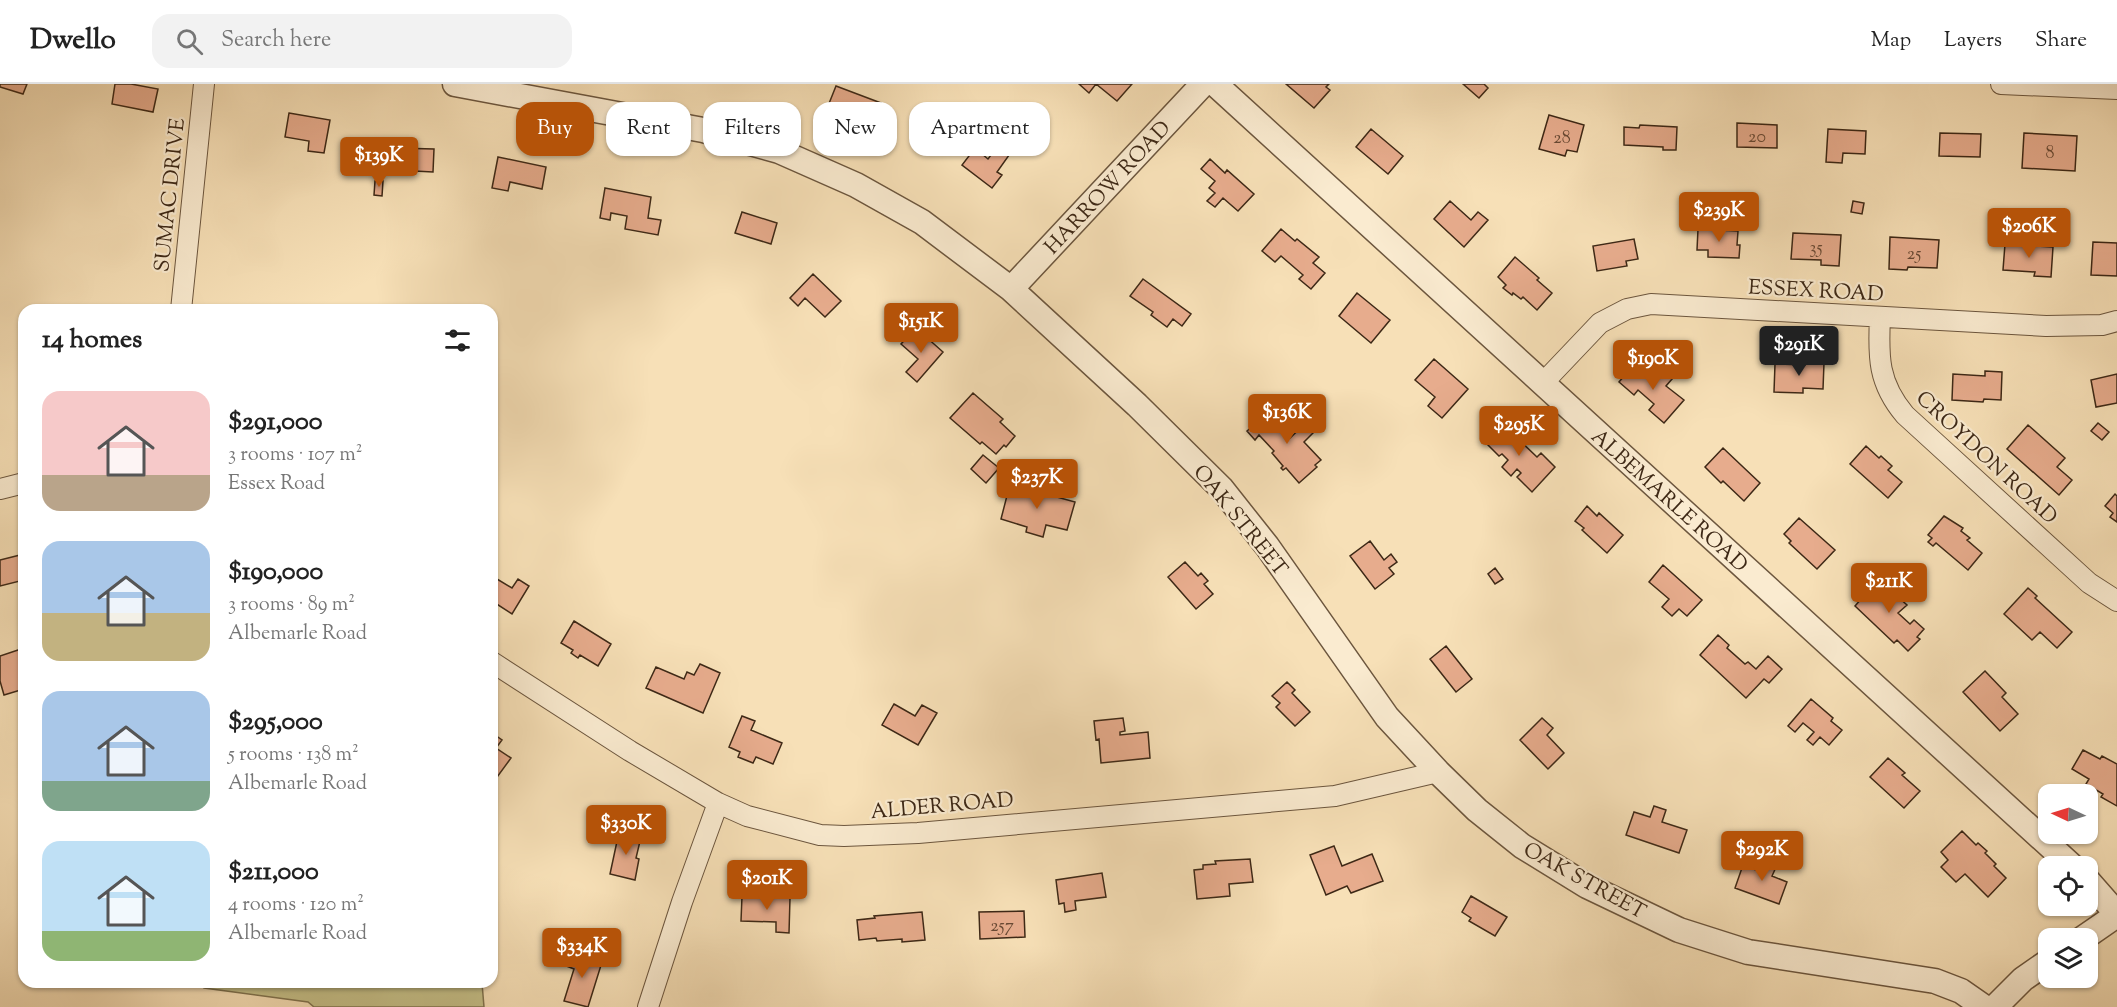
<!DOCTYPE html>
<meta charset="utf-8">
<style>
:root{--surface:#fff;--page:#f2f2f2;--text:#222;--muted:#767676;--line:#e0e0e0;--accent:#b45309}
body{margin:0;font-family:"Sorts Mill Goudy",serif;background:var(--page);color:var(--text);height:100vh;display:flex;flex-direction:column;font-size:22px;white-space:nowrap}
*{box-sizing:border-box;margin:0}
p{font-size:20px;color:var(--muted)}
.icon{flex:none;width:33px;height:33px;fill:none;stroke:currentColor;stroke-width:2;stroke-linecap:round;stroke-linejoin:round}
.map{position:relative;flex:1;overflow:hidden}
.sheet{position:absolute;left:18px;top:220px;width:480px;height:684px;display:flex;flex-direction:column;background:var(--surface);border-radius:18px;box-shadow:0 2px 4px #0004}
.sheet>*{flex:none}
.guide{position:absolute;left:516px;top:18px;width:570px;height:54px;display:flex;gap:12px}
.needle{width:39px;rotate:274deg}
.controls{position:absolute;left:2038px;top:700px;display:grid;gap:12px}
.controls a{display:grid;place-items:center;width:60px;height:60px;border-radius:12px;background:var(--surface);box-shadow:0 2px 4px #0004;font-size:30px}
.price{position:absolute;translate:-50% -51px;padding:0 14px;border-radius:6px;background:var(--accent);color:#fff;font-size:20px;line-height:39px;filter:drop-shadow(0 2px 3px #0008)}
.price::after{content:'';position:absolute;left:50%;top:36px;width:18px;height:14px;margin-left:-9px;background:inherit;clip-path:polygon(0 0,100% 0,50% 100%)}
.price.current{background:#222;color:#fff}
ul{padding:0;list-style:none}
li{display:flex;align-items:center;gap:18px;height:150px;padding:0 24px}
li span{display:grid;place-items:center;flex:none;width:168px;height:120px;border-radius:18px;color:#555}
li>.icon{margin-inline-start:auto}
span .icon{width:72px;height:72px;fill:#fffc;stroke-width:1}
li b{font-size:26px}
h2{display:flex;justify-content:space-between;align-items:center;height:72px;padding:0 24px;font-size:26px}
.pill{padding:0 21px;border-radius:18px;background:var(--surface);box-shadow:0 2px 4px #0004;font-size:21px;line-height:54px}
.pill.current{background:var(--accent);color:#fff}
header{display:flex;align-items:center;gap:36px;box-sizing:border-box;height:84px;padding:0 30px;background:var(--surface);border-bottom:2px solid var(--line)}
header strong{font-size:28px}
nav{display:flex;gap:33px;margin-inline-start:auto;font-size:21px}
.search{width:420px;height:54px;background:var(--page);display:flex;align-items:center;gap:15px;box-sizing:border-box;padding:0 21px;border-radius:18px;color:var(--muted);font-size:22px}
.map>svg:first-child{display:block}
.green{fill:#c5c089;stroke:#817450;stroke-width:1.5}
.building{fill:#e7ac8d;stroke:#3d2816;stroke-width:1.5}
.lines{fill:none;stroke-linecap:round;stroke-linejoin:round}
.minor-casing{stroke:#6c563e;stroke-width:22}
.tertiary-casing{stroke:#6c563e;stroke-width:27}
.minor{stroke:#faebd0;stroke-width:20}
.tertiary{stroke:#faebd0;stroke-width:24}
.labels{text-anchor:middle;stroke-width:4.5;stroke-linejoin:round;paint-order:stroke}
.number-label{font-size:18px;fill:#684934}
.street-label{font-size:21px;fill:#3d2816;stroke:#faebd0}
</style>
<header>
<strong>Dwello</strong>
<div class="search"><svg class="icon" aria-label="search" viewBox="0 0 24 24"><circle cx="10" cy="10" r="6"/><path d="M15 15l6 6"/></svg>Search here</div>
<nav><a>Map</a><a>Layers</a><a>Share</a></nav>
</header>
<div class="map">
<svg width="2117" height="923" viewBox="0 0 2117 923">
<rect width="100%" height="100%" fill="#f7e0b7"/>
<filter id="stains"><feTurbulence type="fractalNoise" baseFrequency=".00333" numOctaves="4"/><feColorMatrix values="0 0 0 0 .2 0 0 0 0 .09 0 0 0 0 .02 0 0 0 .5 -.17"/></filter>
<radialGradient id="worn" r=".72"><stop offset=".6" stop-color="#630" stop-opacity="0"/><stop offset="1" stop-color="#630" stop-opacity=".3"/></radialGradient>
<path class="green" d="M198 899H482L484 923H314L308 918 204 904Z"/>
<path class="building" d="M0 0H27L23 10 0 3Z
M115 0H131L158 5 153 28 112 20Z
M1079 0H1132L1117 17 1096 0 1089 9Z
M1286 0H1329L1326 3 1330 6 1314 24Z
M1463 0H1484L1488 4 1479 14Z
M836 2 881 19 873 39 828 22Z
M289 29 330 36 324 69 308 67 309 57 285 53Z
M1549 31 1584 41 1577 68 1567 66 1565 72 1539 65Z
M1737 39 1777 41V64L1737 63Z
M1640 41 1677 43 1676 66H1663V63L1624 61V43L1639 44Z
M1371 45 1403 72 1388 90 1356 63Z
M1828 45 1866 47 1865 70 1843 69 1842 79 1826 78Z
M1940 49 1981 50 1980 73 1939 72Z
M2024 49 2077 52 2075 87 2022 84Z
M1001 58 1012 67 997 88 1002 91 992 104 962 81 975 64 988 75Z
M396 64 434 65 433 88 395 86Z
M498 73 546 83 542 105 510 98 508 107 492 104Z
M1210 75 1225 89 1227 86 1254 110 1238 127 1223 114 1215 123 1207 117 1215 109 1209 104 1215 97 1201 85Z
M375 97H383L382 112 374 111Z
M605 104 651 113 648 134 661 136 658 151 625 145 627 132 611 129 610 136 600 134Z
M1450 117 1471 136 1478 128 1488 136 1464 163 1434 135Z
M1853 117 1864 119 1862 130 1851 128Z
M742 128 777 139 771 160 735 149Z
M1281 145 1295 157 1297 155 1319 173 1313 179 1325 189 1311 205 1299 195 1303 191 1281 172 1275 178 1262 167Z
M1698 145 1738 147 1737 161H1740L1739 174 1708 173V166H1697Z
M1793 149 1841 151 1839 182 1821 181V176L1791 175Z
M1890 153 1939 156 1937 184 1908 183 1907 186 1889 185Z
M1634 155 1638 175 1626 177 1627 182 1597 187 1593 162Z
M2093 158 2117 159V192L2091 191Z
M2005 160 2053 163 2051 193 2034 192 2035 188 2003 186Z
M1515 173 1539 194 1537 196 1552 209 1537 226 1523 213 1521 215 1513 209 1512 211 1503 204 1506 201 1498 193Z
M813 190 841 217 825 233 805 214 798 222 790 214Z
M1143 195 1191 230 1182 242 1173 235 1167 243 1151 231 1153 228 1130 212Z
M1357 209 1390 236 1371 259 1339 232Z
M916 244 943 268 917 298 906 288 918 275 901 260Z
M1434 275 1468 305 1442 334 1428 322 1435 313 1415 296Z
M1636 278 1657 296 1664 288 1672 295 1666 302 1684 316 1664 339 1649 326 1654 320 1638 306 1634 311 1619 298Z
M1805 278 1824 279 1823 305 1803 304V309L1774 308 1775 280 1805 281Z
M1985 287 2002 288 2001 316 1984 315 1983 318 1952 316 1953 290 1985 292Z
M2117 290V319L2096 323 2091 296Z
M973 309 1003 335 1000 338 1015 352 1006 363 1004 361 996 370 982 358 980 360 950 334Z
M1271 326 1278 334 1285 329 1291 336 1281 344 1290 354 1305 340 1313 349 1304 358 1321 376 1315 381 1317 383 1299 399 1286 384 1283 386 1281 384 1283 382 1272 369 1274 367 1259 351 1255 356 1247 347Z
M1506 336 1521 350 1517 354 1537 373 1541 369 1555 383 1532 408 1517 393 1521 389 1517 385 1511 392 1502 383 1508 376 1502 370 1499 372 1485 358Z
M2098 339 2109 348 2102 356 2091 347Z
M2028 341 2065 374 2057 383 2072 396 2059 411 2007 365Z
M1866 362 1879 374 1881 372 1892 382 1888 386 1902 398 1888 414 1850 380Z
M1723 364 1760 399 1744 417 1723 397 1721 399 1705 383Z
M983 371 999 384 986 399 971 385Z
M1010 400 1075 418 1067 446 1046 441 1043 453 1026 448 1027 443 1001 435Z
M2115 410 2117 412V438L2110 433 2113 429 2105 422Z
M1587 422 1597 432 1599 429 1623 451 1607 469 1582 446 1584 444 1575 437Z
M1944 432 1963 444 1961 447 1970 454 1967 456 1982 469 1968 486 1936 459 1933 462 1928 458 1932 454 1928 451Z
M1799 434 1835 466 1817 485 1789 459 1791 457 1784 450Z
M1370 457 1384 476 1391 470 1397 478 1389 484 1394 490 1375 505 1350 472Z
M24 470V496L0 502V476Z
M1185 478 1198 492 1201 489 1208 497 1204 500 1213 510 1196 525 1168 493Z
M1663 481 1702 516 1687 532 1679 525 1672 532 1662 523 1669 515 1649 498Z
M1495 484 1503 495 1495 500 1488 490Z
M492 492 512 504 518 495 529 502 512 530 492 517Z
M1880 492 1890 501 1888 504 1907 521 1898 529 1910 540 1914 536 1924 545 1917 553 1920 555 1908 567 1897 556 1894 559 1855 522 1870 505 1869 504Z
M2028 504 2037 512 2035 514 2072 548 2057 564 2040 548 2032 556 2004 530Z
M574 537 611 560 598 582 580 571 578 574 571 569 573 566 561 559Z
M1718 551 1729 561 1727 564 1745 580 1748 578 1756 585 1768 572 1782 585 1769 599 1764 595 1746 614 1700 571Z
M1446 562 1472 595 1456 608 1430 575Z
M21 565 24 575V605L4 611 0 597V572Z
M700 580 720 589 703 629 646 604 656 583 684 595 687 588 694 591Z
M1985 587 2006 609 2002 613 2018 630 2000 647 1963 608Z
M1287 598 1295 606 1292 609 1310 628 1295 642 1276 623 1280 619 1272 612Z
M1811 615 1833 634 1831 637 1842 646 1829 661 1820 653 1813 661 1807 656 1814 648 1803 639 1795 648 1788 642Z
M894 620 915 632 922 621 937 629 918 661 882 641Z
M742 632 755 637 751 646 782 659 773 680 756 673 753 679 738 673 740 668 729 663Z
M1123 634 1125 647 1120 648V651L1148 648 1150 674 1101 679 1099 655 1096 656 1094 637Z
M1542 634 1553 644 1547 651 1564 669 1548 685 1520 656Z
M492 649 502 656 496 664 511 674 492 700Z
M2083 666 2100 675 2102 672 2117 680V722L2101 713 2103 710 2086 700 2089 695 2072 685Z
M1888 674 1905 689 1902 691 1920 707 1904 724 1870 693Z
M1654 722 1666 726 1662 738 1687 746 1679 769 1626 751 1634 728 1650 733Z
M1962 747 1976 761 1978 759 1987 767 1985 769 1996 780 1994 782 2006 794 1988 813 1965 790 1956 798 1941 783 1948 776 1941 768Z
M619 748 641 753 636 774 639 775 635 796 610 790Z
M1334 762 1342 782 1372 770 1383 797 1351 809 1347 802 1326 811 1310 771Z
M1250 775 1253 798 1229 800 1230 812 1197 815 1194 786 1203 785V781L1216 780 1215 777Z
M1760 775 1777 781 1772 792 1787 798 1779 820 1735 804 1743 781 1756 786Z
M1102 789 1106 813 1075 817 1076 826 1065 828 1064 819 1059 820 1056 796Z
M742 812 790 814 789 849 776 848V838L741 837Z
M1471 812 1507 833 1495 852 1469 837 1471 834 1462 828Z
M1024 827 1025 853 980 855 979 828Z
M922 828 925 856 902 858V855L877 857 876 854 859 856 857 836 875 834 874 832Z
M569 867 602 878 588 923 564 917 574 885 564 881Z"/>
<g class="lines">
<g class="minor-casing">
<path id="minor" d="M2001 0 2117 5
M181 226 204 0
M1880 233C1878 273 1878 299 1905 331L2089 499 2117 517
M1542 300 1600 239 1627 225 1651 220 2046 242 2102 241 2117 237
M0 405 24 399
M492 578 630 667 718 719 747 732 820 751 844 752 918 749 1335 712 1438 688
M648 923 682 818 718 719"/>
</g>
<g class="tertiary-casing">
<path id="tertiary" d="M455 0 703 46 779 67 856 101 922 138 1011 205 1137 321 1221 404 1267 462 1387 633 1438 688 1477 726 1522 762 1587 802 1679 846 1748 868 1935 897 1961 907 1984 923
M1215 0 2073 783
M1011 205 1203 0
M2088 797 2117 830
M2082 855 2117 831
M1995 923 2023 895 2049 877"/>
</g>
<use href="#minor" class="minor"/>
<use href="#tertiary" class="tertiary"/>
</g>
<g class="labels">
<g class="number-label">
<text x="1757" y="58">20</text>
<text x="1562" y="59">28</text>
<text x="2050" y="74">8</text>
<text x="1816" y="169">35</text>
<text x="1914" y="175">25</text>
<text x="1002" y="847">257</text>
</g>
<g class="street-label">
<text transform="translate(1107 103) rotate(-47)" y="7">HARROW ROAD</text>
<text transform="translate(169 111) rotate(-84)" y="7">SUMAC DRIVE</text>
<text transform="translate(1816 206) rotate(3)" y="7">ESSEX ROAD</text>
<text transform="translate(1987 373) rotate(43)" y="7">CROYDON ROAD</text>
<text transform="translate(1670 416) rotate(42)" y="7">ALBEMARLE ROAD</text>
<text transform="translate(1241 436) rotate(51)" y="7">OAK STREET</text>
<text transform="translate(942 721) rotate(-5)" y="7">ALDER ROAD</text>
<text transform="translate(1585 796) rotate(29)" y="7">OAK STREET</text>
</g>
</g>
<rect width="100%" height="100%" filter="url(#stains)"/>
<rect width="100%" height="100%" fill="url(#worn)"/>
</svg>
<div class="controls">
<a><svg class="needle" viewBox="-14 -14 28 28"><path d="M0-13l5 13h-10z" fill="#e53935"/><path d="M0 13l5-13h-10z" fill="#767676"/></svg></a>
<a><svg class="icon" aria-label="locate" viewBox="0 0 24 24"><circle cx="12" cy="12" r="6"/><path d="M12 2v4M12 18v4M2 12h4M18 12h4"/></svg></a>
<a><svg class="icon" aria-label="layers" viewBox="0 0 24 24"><path d="M12 4l9 5-9 5-9-5zM3 14l9 5 9-5"/></svg></a>
</div>
<b class="price" style="left:379px;top:104px">$139K</b>
<b class="price" style="left:1719px;top:159px">$239K</b>
<b class="price" style="left:2029px;top:175px">$206K</b>
<b class="price" style="left:921px;top:270px">$151K</b>
<b class="price current" style="left:1799px;top:293px">$291K</b>
<b class="price" style="left:1653px;top:307px">$190K</b>
<b class="price" style="left:1287px;top:361px">$136K</b>
<b class="price" style="left:1519px;top:373px">$295K</b>
<b class="price" style="left:1037px;top:426px">$237K</b>
<b class="price" style="left:1889px;top:530px">$211K</b>
<b class="price" style="left:626px;top:772px">$330K</b>
<b class="price" style="left:1762px;top:798px">$292K</b>
<b class="price" style="left:767px;top:827px">$201K</b>
<b class="price" style="left:582px;top:895px">$334K</b>
<div class="guide">
<a class="pill current">Buy</a>
<a class="pill">Rent</a>
<a class="pill">Filters</a>
<a class="pill">New</a>
<a class="pill">Apartment</a>
</div>
<section class="sheet">
<h2>14 homes<svg class="icon" aria-label="filters" viewBox="0 0 24 24"><path d="M4 7h16M4 17h16"/><circle cx="9" cy="7" r="2"/><circle cx="15" cy="17" r="2"/></svg></h2>
<ul>
<li><span style="background:linear-gradient(#f6c9c9 70%,#b9a48a 0)"><svg class="icon" aria-label="home" viewBox="0 0 24 24"><path d="M3 11l9-7 9 7M6 9v11h12V9"/></svg></span><div><b>$291,000</b><p>3 rooms · 107 m²</p><p>Essex Road</p></div></li>
<li><span style="background:linear-gradient(#a9c7e8 60%,#c2b280 0)"><svg class="icon" aria-label="home" viewBox="0 0 24 24"><path d="M3 11l9-7 9 7M6 9v11h12V9"/></svg></span><div><b>$190,000</b><p>3 rooms · 89 m²</p><p>Albemarle Road</p></div></li>
<li><span style="background:linear-gradient(#a9c7e8 75%,#7fa58c 0)"><svg class="icon" aria-label="home" viewBox="0 0 24 24"><path d="M3 11l9-7 9 7M6 9v11h12V9"/></svg></span><div><b>$295,000</b><p>5 rooms · 138 m²</p><p>Albemarle Road</p></div></li>
<li><span style="background:linear-gradient(#bfe0f5 75%,#8fb573 0)"><svg class="icon" aria-label="home" viewBox="0 0 24 24"><path d="M3 11l9-7 9 7M6 9v11h12V9"/></svg></span><div><b>$211,000</b><p>4 rooms · 120 m²</p><p>Albemarle Road</p></div></li>
</ul>
</section>
</div>
